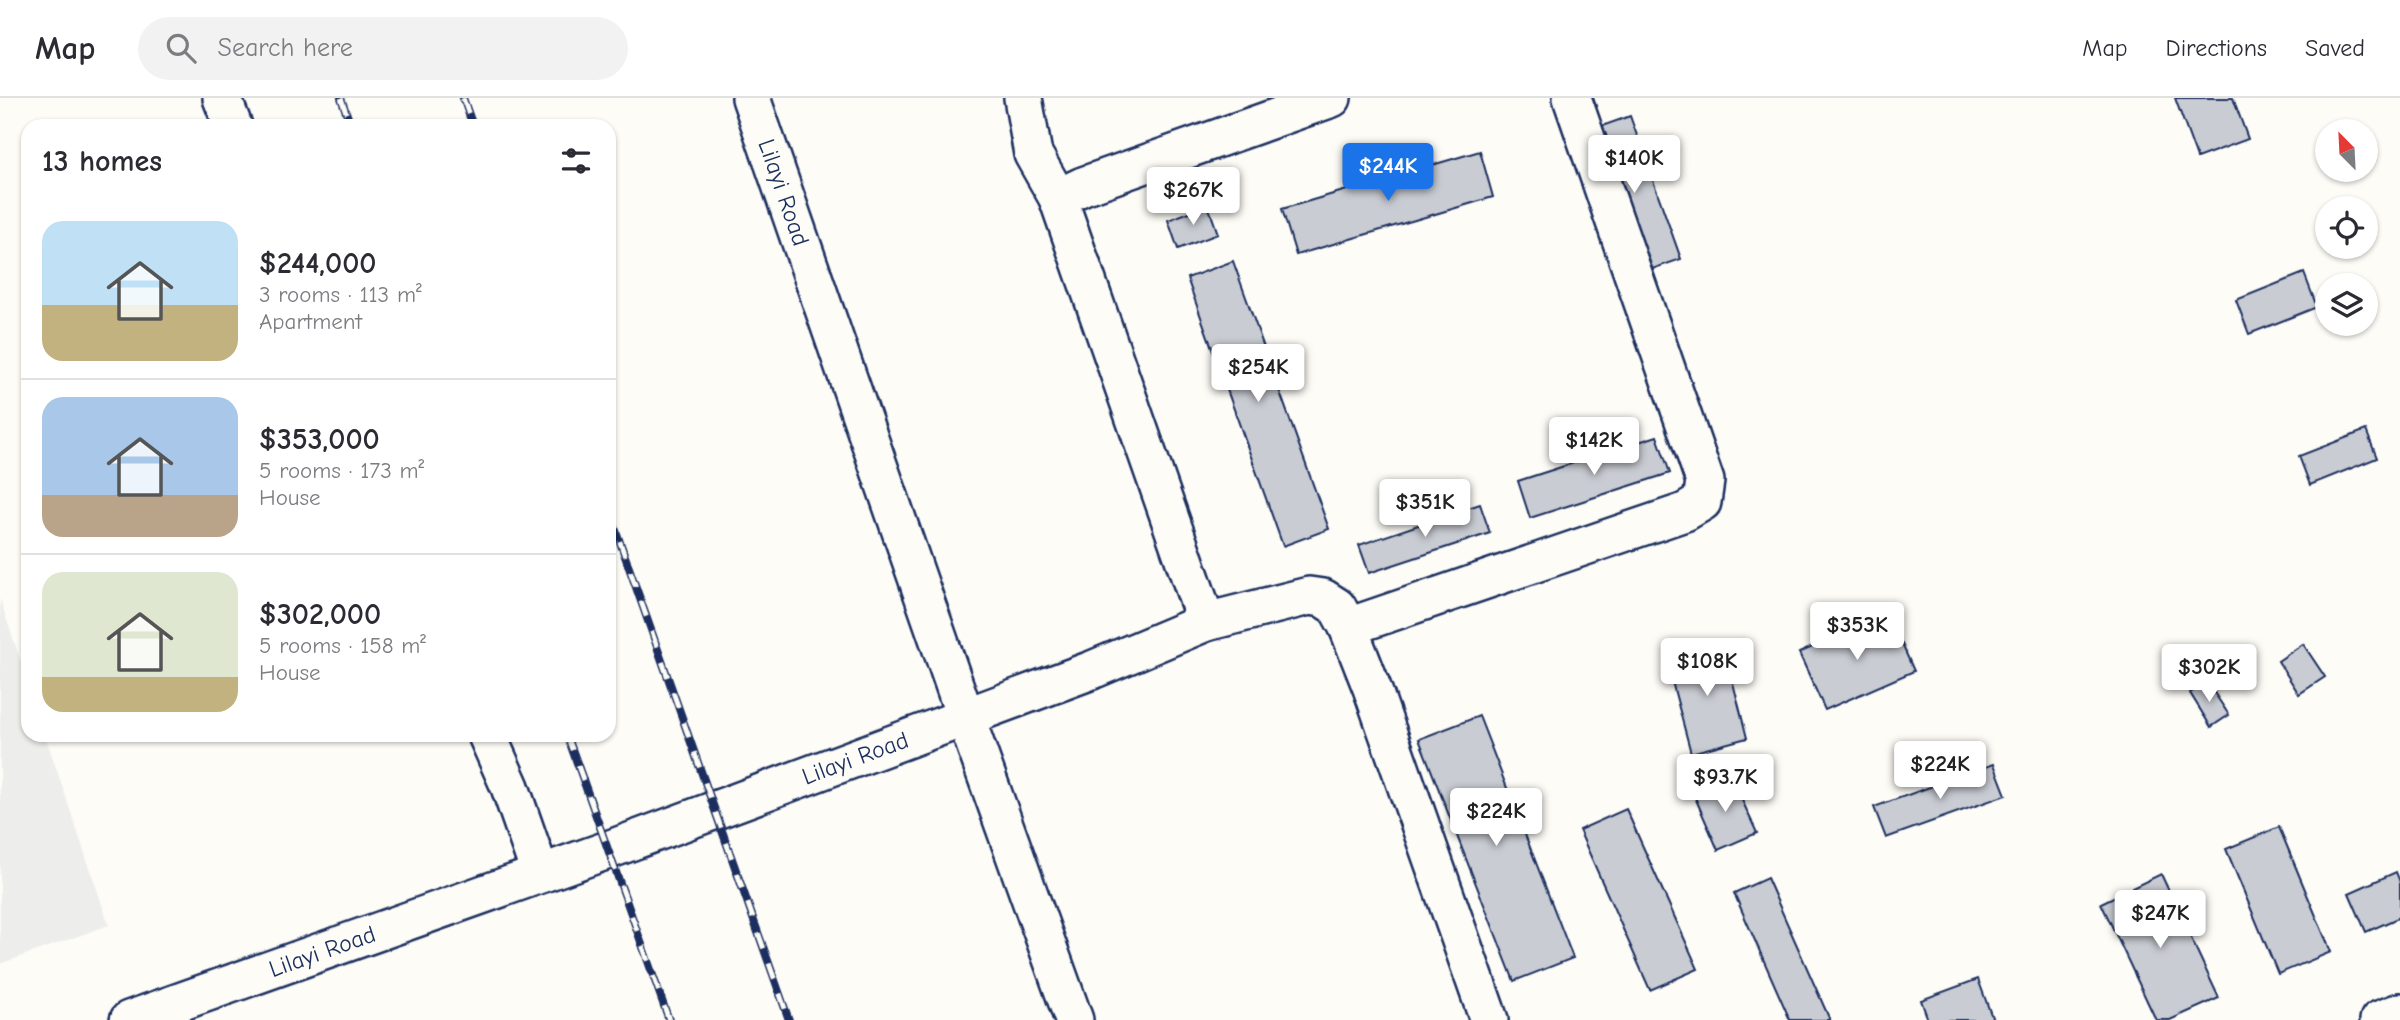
<!DOCTYPE html>
<meta charset="utf-8">
<style>
:root{--surface:#fff;--page:#f2f2f3;--text:#2b2b33;--muted:#7c7c81;--line:#e1e1e2;--accent:#1a73e8}
body{margin:0;font-family:"Comic Neue",sans-serif;background:var(--page);color:var(--text);height:100vh;display:flex;flex-direction:column;font-size:26px;white-space:nowrap}
*{box-sizing:border-box;margin:0}
p{font-size:23px;color:var(--muted)}
.icon{flex:none;width:38px;height:38px;fill:none;stroke:currentColor;stroke-width:2;stroke-linecap:round;stroke-linejoin:round}
.map{position:relative;flex:1;overflow:hidden}
.details{position:absolute;left:21px;top:21px;width:595px;height:623px;display:flex;flex-direction:column;background:var(--surface);border-radius:21px;box-shadow:0 2px 5px #0004}
.details>*{flex:none}
.needle{width:46px;rotate:336deg}
.controls{position:absolute;left:2315px;top:21px;display:grid;gap:14px}
.controls a{display:grid;place-items:center;width:63px;height:63px;border-radius:50%;background:var(--surface);box-shadow:0 2px 5px #0004;font-size:35px}
.price{position:absolute;translate:-50% -60px;padding:0 16px;border-radius:7px;background:#fff;color:#222;font-size:23px;line-height:46px;filter:drop-shadow(0 2px 4px #0008)}
.price::after{content:'';position:absolute;left:50%;top:42px;width:21px;height:16px;margin-left:-10px;background:inherit;clip-path:polygon(0 0,100% 0,50% 100%)}
.price.current{background:var(--accent);color:#fff}
ul{padding:0;list-style:none}
li{display:flex;align-items:center;gap:21px;height:175px;padding:0 21px}
li+li{border-top:2px solid var(--line)}
li span{display:grid;place-items:center;flex:none;width:196px;height:140px;border-radius:21px;color:#555}
li>.icon{margin-inline-start:auto}
span .icon{width:84px;height:84px;fill:#fffc;stroke-width:1}
li b{font-size:30px}
h2{display:flex;justify-content:space-between;align-items:center;height:84px;padding:0 21px;font-size:30px}
header{display:flex;align-items:center;gap:42px;box-sizing:border-box;height:98px;padding:0 35px;background:var(--surface);border-bottom:2px solid var(--line)}
header strong{font-size:33px}
nav{display:flex;gap:38px;margin-inline-start:auto;font-size:24px}
.search{width:490px;height:63px;background:var(--page);display:flex;align-items:center;gap:18px;box-sizing:border-box;padding:0 24px;border-radius:38px;color:var(--muted);font-size:26px}
.map>svg:first-child{display:block}
.built{fill:#edeeec}
.building{fill:#c9ccd3;stroke:#1b2f5e;stroke-width:2}
.lines{fill:none;stroke-linecap:round;stroke-linejoin:round}
.minor-casing{stroke:#1b2f5e;stroke-width:42}
.minor{stroke:#fdfcf7;stroke-width:37}
.rail-casing{stroke:#1b2f5e;stroke-width:8}
.rail{stroke:#fdfcf7;stroke-width:5;stroke-dasharray:16;stroke-linecap:butt}
.labels{text-anchor:middle;stroke-width:5;stroke-linejoin:round;paint-order:stroke}
.street-label{font-size:24px;fill:#1b2f5e;stroke:#fdfcf7}
</style>
<header>
<strong>Map</strong>
<div class="search"><svg class="icon" aria-label="search" viewBox="0 0 24 24"><circle cx="10" cy="10" r="6"/><path d="M15 15l6 6"/></svg>Search here</div>
<nav><a>Map</a><a>Directions</a><a>Saved</a></nav>
</header>
<div class="map">
<svg width="2400" height="922" viewBox="0 0 2400 922">
<rect width="100%" height="100%" fill="#fdfcf7"/>
<filter id="ink" filterUnits="userSpaceOnUse"><feTurbulence type="fractalNoise" baseFrequency=".0143" numOctaves="2"/><feDisplacementMap in="SourceGraphic" scale="14" xChannelSelector="R" yChannelSelector="G"/><feConvolveMatrix kernelMatrix="1 2 1 2 8 2 1 2 1" color-interpolation-filters="sRGB"/></filter>
<g filter="url(#ink)">
<path class="built" d="M0 501 28 585V637H45L109 827 0 866Z"/>
<path class="building" d="M2175 0H2233L2248 41 2197 60Z
M1630 18 1681 161 1638 176 1588 33Z
M1480 53 1493 99 1296 157 1282 111Z
M1208 107 1218 136 1178 151 1168 122Z
M1233 163 1329 431 1283 448 1187 180Z
M2304 175 2317 209 2249 236 2236 202Z
M2366 332 2377 360 2310 387 2299 358Z
M1657 338 1670 375 1530 420 1518 383Z
M1480 406 1490 435 1369 475 1359 447Z
M1888 515 1914 573 1825 612 1799 555Z
M1723 545 1747 640 1691 655 1666 561Z
M2303 546 2325 579 2299 596 2278 563Z
M2207 584 2229 617 2211 629 2190 595Z
M1479 618 1573 860 1514 883 1419 641Z
M1994 666 2006 697 1886 740 1874 709Z
M1732 680 1757 735 1718 752 1694 697Z
M1626 711 1698 871 1650 892 1579 732Z
M2279 729 2331 854 2278 876 2226 751Z
M2396 774 2400 784V819L2366 834 2349 795Z
M2161 776 2219 900 2170 922H2156L2101 805Z
M1767 780 1830 922H1790L1734 795Z
M1978 881 1993 922H1928L1921 902Z"/>
<g class="lines">
<g class="minor-casing">
<g id="minor">
<path d="M222 0 233 28"/>
<path id="s1" d="M751 0 965 618 1074 922"/>
<path d="M1023 0 1033 56 1058 100"/>
<path d="M1206 524 1309 498 1323 500 1337 509 1348 529 1372 590 1489 922"/>
<path d="M1348 529 1685 414 1702 404 1705 383 1572 0"/>
<path d="M487 637 510 689 540 775"/>
<path id="s2" d="M129 922 608 752 1092 572 1206 524 1058 100 1083 88 1332 0"/>
<path d="M2379 922 2400 914"/>
</g>
</g>
<use href="#minor" class="minor"/>
<g class="rail-casing">
<path id="rail" d="M341 0 351 28
M463 0 473 28
M609 413 789 922
M567 637 669 922"/>
</g>
<use href="#rail" class="rail"/>
</g>
</g>
<g class="labels">
<g class="street-label">
<text dy="8" stroke="none"><textPath href="#s1" startOffset="100">Lilayi Road</textPath></text>
<text dy="8" stroke="none"><textPath href="#s2" startOffset="772">Lilayi Road</textPath></text>
<text dy="8" stroke="none"><textPath href="#s2" startOffset="205">Lilayi Road</textPath></text>
</g>
</g>
</svg>
<div class="controls">
<a><svg class="needle" viewBox="-14 -14 28 28"><path d="M0-13l5 13h-10z" fill="#e53935"/><path d="M0 13l5-13h-10z" fill="#7c7c81"/></svg></a>
<a><svg class="icon" aria-label="locate" viewBox="0 0 24 24"><circle cx="12" cy="12" r="6"/><path d="M12 2v4M12 18v4M2 12h4M18 12h4"/></svg></a>
<a><svg class="icon" aria-label="layers" viewBox="0 0 24 24"><path d="M12 4l9 5-9 5-9-5zM3 14l9 5 9-5"/></svg></a>
</div>
<b class="price" style="left:1634px;top:97px">$140K</b>
<b class="price current" style="left:1388px;top:105px">$244K</b>
<b class="price" style="left:1193px;top:129px">$267K</b>
<b class="price" style="left:1258px;top:306px">$254K</b>
<b class="price" style="left:1594px;top:379px">$142K</b>
<b class="price" style="left:1425px;top:441px">$351K</b>
<b class="price" style="left:1857px;top:564px">$353K</b>
<b class="price" style="left:1707px;top:600px">$108K</b>
<b class="price" style="left:2209px;top:606px">$302K</b>
<b class="price" style="left:1940px;top:703px">$224K</b>
<b class="price" style="left:1725px;top:716px">$93.7K</b>
<b class="price" style="left:1496px;top:750px">$224K</b>
<b class="price" style="left:2160px;top:852px">$247K</b>
<section class="details">
<h2>13 homes<svg class="icon" aria-label="filters" viewBox="0 0 24 24"><path d="M4 7h16M4 17h16"/><circle cx="9" cy="7" r="2"/><circle cx="15" cy="17" r="2"/></svg></h2>
<ul>
<li><span style="background:linear-gradient(#bfe0f5 60%,#c2b280 0)"><svg class="icon" aria-label="home" viewBox="0 0 24 24"><path d="M3 11l9-7 9 7M6 9v11h12V9"/></svg></span><div><b>$244,000</b><p>3 rooms · 113 m²</p><p>Apartment</p></div></li>
<li><span style="background:linear-gradient(#a9c7e8 70%,#b9a48a 0)"><svg class="icon" aria-label="home" viewBox="0 0 24 24"><path d="M3 11l9-7 9 7M6 9v11h12V9"/></svg></span><div><b>$353,000</b><p>5 rooms · 173 m²</p><p>House</p></div></li>
<li><span style="background:linear-gradient(#dfe7d0 75%,#c2b280 0)"><svg class="icon" aria-label="home" viewBox="0 0 24 24"><path d="M3 11l9-7 9 7M6 9v11h12V9"/></svg></span><div><b>$302,000</b><p>5 rooms · 158 m²</p><p>House</p></div></li>
</ul>
</section>
</div>
